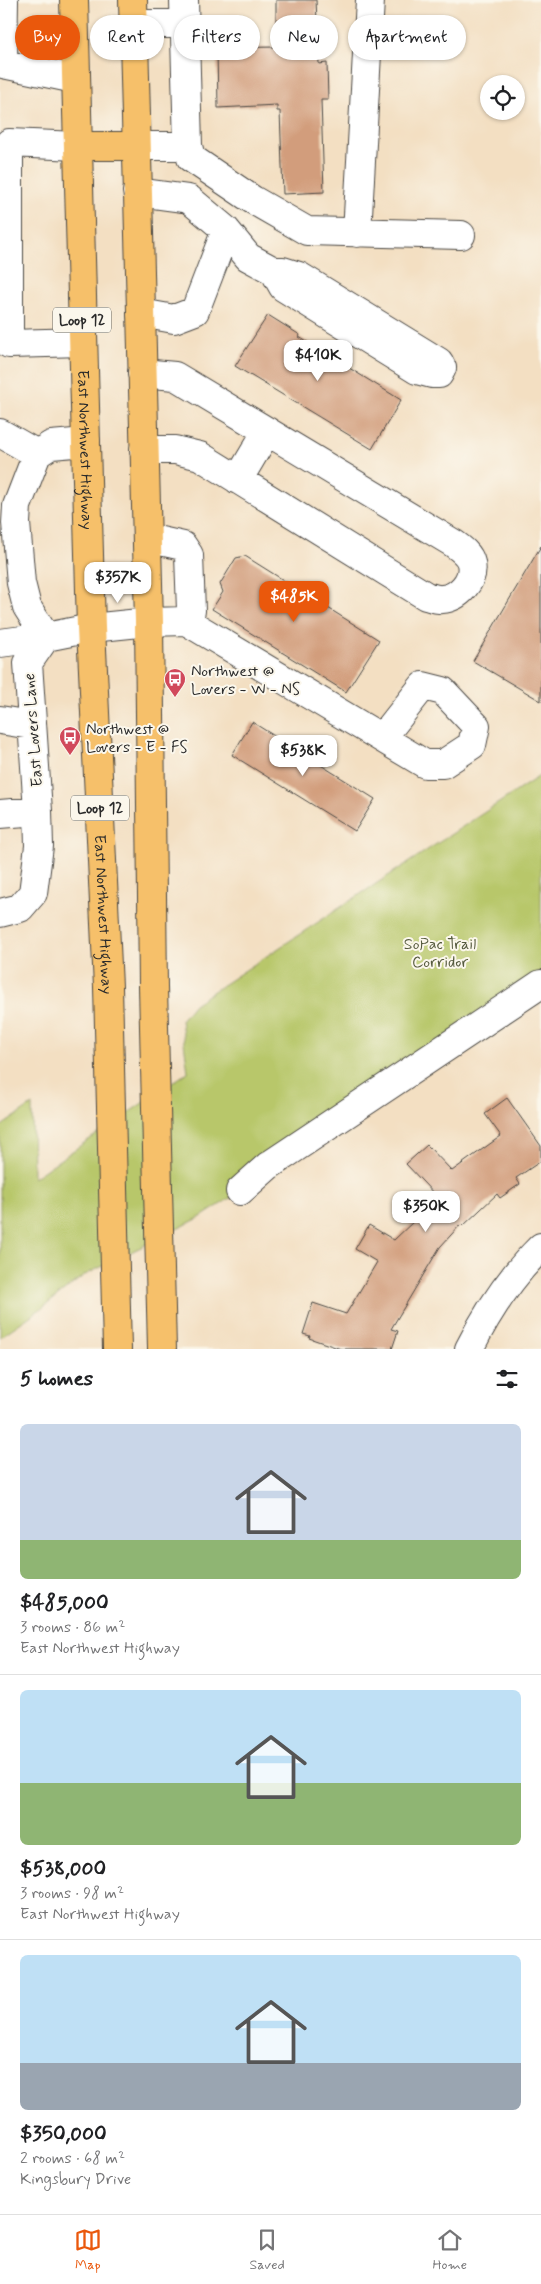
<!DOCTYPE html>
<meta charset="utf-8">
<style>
:root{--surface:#fff;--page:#f2f2f2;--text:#202124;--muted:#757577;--line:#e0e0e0;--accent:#ea580c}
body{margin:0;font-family:Mynerve,sans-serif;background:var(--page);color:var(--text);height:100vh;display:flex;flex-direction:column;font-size:19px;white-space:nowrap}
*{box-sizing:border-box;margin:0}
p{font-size:16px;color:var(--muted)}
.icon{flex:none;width:28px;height:28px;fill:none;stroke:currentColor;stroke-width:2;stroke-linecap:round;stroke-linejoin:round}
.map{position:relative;height:1349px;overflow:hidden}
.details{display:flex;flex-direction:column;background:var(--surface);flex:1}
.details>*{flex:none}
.banner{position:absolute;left:15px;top:15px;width:511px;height:45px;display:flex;gap:10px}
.controls{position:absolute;left:480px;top:75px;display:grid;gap:10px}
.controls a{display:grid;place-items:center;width:45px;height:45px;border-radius:50%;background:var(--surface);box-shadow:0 1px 4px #0004;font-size:25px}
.price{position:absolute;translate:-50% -42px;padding:0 11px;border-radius:10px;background:#fff;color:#222;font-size:16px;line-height:32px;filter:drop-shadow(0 1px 2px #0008)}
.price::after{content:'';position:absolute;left:50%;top:30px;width:15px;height:11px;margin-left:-8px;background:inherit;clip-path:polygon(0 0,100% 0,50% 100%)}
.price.active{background:var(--accent);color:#fff}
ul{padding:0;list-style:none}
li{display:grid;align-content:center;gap:10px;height:265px;padding:0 20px}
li+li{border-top:1px solid var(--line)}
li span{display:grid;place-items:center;height:155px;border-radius:8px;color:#555}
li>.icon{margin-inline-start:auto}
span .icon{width:90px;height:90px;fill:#fffc;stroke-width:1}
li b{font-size:21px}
h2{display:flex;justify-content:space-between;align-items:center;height:60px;padding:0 20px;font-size:21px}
.pill{padding:0 18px;border-radius:22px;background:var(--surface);box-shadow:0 1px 4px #0004;font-size:18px;line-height:45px}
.pill.active{background:var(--accent);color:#fff}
.menu{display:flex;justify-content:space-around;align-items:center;height:70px;border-top:1px solid var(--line);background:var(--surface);font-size:14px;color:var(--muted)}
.menu a{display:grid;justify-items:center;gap:2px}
.menu .active{color:var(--accent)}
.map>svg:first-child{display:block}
.green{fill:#b8c76a;stroke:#72794a}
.building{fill:#d29d7b}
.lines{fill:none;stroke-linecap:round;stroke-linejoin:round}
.minor-casing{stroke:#494642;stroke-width:30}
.major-casing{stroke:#494642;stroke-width:30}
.minor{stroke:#fff;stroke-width:28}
.major{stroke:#f6c06b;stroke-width:28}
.labels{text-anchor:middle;stroke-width:4;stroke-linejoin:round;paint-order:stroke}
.shield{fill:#fbf7ec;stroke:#696865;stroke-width:1}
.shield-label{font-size:15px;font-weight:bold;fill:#2b2b2b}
.street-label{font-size:16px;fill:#2b2b2b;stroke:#fbf7ec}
.poi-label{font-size:16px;fill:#2b2b2b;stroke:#fbf7ec;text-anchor:start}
.park-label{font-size:16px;fill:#555a3e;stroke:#fbf7ec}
</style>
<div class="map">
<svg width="541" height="1349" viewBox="0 0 541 1349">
<rect width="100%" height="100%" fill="#fbf7ec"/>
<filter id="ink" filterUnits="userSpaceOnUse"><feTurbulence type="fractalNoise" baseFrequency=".02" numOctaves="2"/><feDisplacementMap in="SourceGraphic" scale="10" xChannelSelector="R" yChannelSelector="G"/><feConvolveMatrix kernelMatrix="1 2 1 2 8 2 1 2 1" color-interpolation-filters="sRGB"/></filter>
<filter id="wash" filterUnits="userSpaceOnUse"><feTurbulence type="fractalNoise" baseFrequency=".0096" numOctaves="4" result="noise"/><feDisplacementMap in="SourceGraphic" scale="20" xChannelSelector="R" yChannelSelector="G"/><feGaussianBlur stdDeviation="1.12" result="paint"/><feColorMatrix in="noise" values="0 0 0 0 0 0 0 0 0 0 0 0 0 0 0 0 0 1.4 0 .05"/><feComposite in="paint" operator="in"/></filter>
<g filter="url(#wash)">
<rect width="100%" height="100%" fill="#f3dfc2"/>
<path class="green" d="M541 775V997L201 1217 83 1276 45 1306 0 1337V1127L32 1105 33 1178 188 1072 181 1020 194 1004Z"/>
<g id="blocks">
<path class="building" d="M276 0H316L319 64 327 63 328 100H321L324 192 283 194 280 111H277V105L218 108 217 48 276 47Z
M268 315 300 335 299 337 401 400 372 449 235 366Z
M541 546V701L473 661Z
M245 556 379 640 346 692 212 609 223 592 220 584 236 558Z
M252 722 375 799 355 831 232 755Z
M507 1098 541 1146V1161L516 1178 520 1184 500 1198 497 1194 463 1226 461 1224 440 1247 391 1329 398 1331 392 1349H341L309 1338 310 1336 303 1334 313 1303 346 1314 377 1262 355 1249 369 1225 394 1240 438 1198 406 1164 427 1145 452 1171 501 1136 485 1114Z"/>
</g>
</g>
<g filter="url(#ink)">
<use href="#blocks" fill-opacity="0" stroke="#494642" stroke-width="1"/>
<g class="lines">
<g class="minor-casing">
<path id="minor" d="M4 0 3 64 75 79
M184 0 188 146 191 158 253 200 307 231 461 235
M133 24H185
M78 146 9 143V344L83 342
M136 146H188
M137 192 189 199 226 230 248 257 274 271H283L299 276 439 362 442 368 439 374H432L417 370 283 287 274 271
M357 233 370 0
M141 313 174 319 195 311 226 230
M142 373 175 376 453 543C460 548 469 554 471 563 475 581 458 598 442 599 437 600 431 597 426 596L200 456 175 450H144
M0 433 37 454
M238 480 267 431
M186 621 425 764H443L472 745 476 726 443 691 423 686 382 738
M0 643 46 637 27 607 21 583 16 523 17 506 37 454 51 445 86 442
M0 720 31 725
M0 814 38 811
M0 913 20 908 33 893 39 846 38 811 28 663 46 637 91 628 149 622 186 621 191 611 189 555 183 546 147 538
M240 1191 268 1166 541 984
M469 1349C488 1311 510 1277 541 1247"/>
</g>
<g class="major-casing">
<g id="major">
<path id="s1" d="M74 0 91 628 108 987 117 1349"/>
<path d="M133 0 149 622 153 987 162 1349"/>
<path d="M78 146H136"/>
</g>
</g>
<use href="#minor" class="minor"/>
<use href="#major" class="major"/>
</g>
</g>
<defs>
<g id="bus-pin" transform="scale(1.125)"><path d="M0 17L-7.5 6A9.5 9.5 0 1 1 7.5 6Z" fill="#d1495b" stroke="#fbf7ec"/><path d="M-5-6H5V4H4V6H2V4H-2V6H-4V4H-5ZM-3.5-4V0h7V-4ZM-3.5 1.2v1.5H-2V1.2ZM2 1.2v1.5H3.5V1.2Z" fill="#fff"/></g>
</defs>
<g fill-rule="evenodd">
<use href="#bus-pin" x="175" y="679"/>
<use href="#bus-pin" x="70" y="737"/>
</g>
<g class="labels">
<g class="shield">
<rect x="53" y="307.5" width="58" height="25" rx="4"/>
<rect x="71" y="795.5" width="58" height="25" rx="4"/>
</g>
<g class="shield-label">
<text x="82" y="325">Loop 12</text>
<text x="100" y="813">Loop 12</text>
</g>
<g class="street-label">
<text dy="6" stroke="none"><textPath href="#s1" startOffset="450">East Northwest Highway</textPath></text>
<text transform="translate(32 730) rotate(-94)" y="6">East Lovers Lane</text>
<text dy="6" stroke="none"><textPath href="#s1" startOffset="915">East Northwest Highway</textPath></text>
</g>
<g class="poi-label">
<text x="191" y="676">Northwest @<tspan x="191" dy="18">Lovers - W - NS</tspan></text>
<text x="86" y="734">Northwest @<tspan x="86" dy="18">Lovers - E - FS</tspan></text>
</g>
<g class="park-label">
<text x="440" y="949">SoPac Trail<tspan x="440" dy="18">Corridor</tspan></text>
</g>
</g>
</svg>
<div class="controls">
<a><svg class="icon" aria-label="locate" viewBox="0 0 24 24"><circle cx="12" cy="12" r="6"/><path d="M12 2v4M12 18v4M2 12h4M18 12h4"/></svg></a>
</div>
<b class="price" style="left:318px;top:382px">$410K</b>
<b class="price" style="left:118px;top:604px">$357K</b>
<b class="price active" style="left:294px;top:623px">$485K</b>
<b class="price" style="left:303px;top:777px">$538K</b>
<b class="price" style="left:426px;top:1233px">$350K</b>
<div class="banner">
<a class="pill active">Buy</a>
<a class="pill">Rent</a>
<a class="pill">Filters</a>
<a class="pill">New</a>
<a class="pill">Apartment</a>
</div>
</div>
<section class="details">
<h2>5 homes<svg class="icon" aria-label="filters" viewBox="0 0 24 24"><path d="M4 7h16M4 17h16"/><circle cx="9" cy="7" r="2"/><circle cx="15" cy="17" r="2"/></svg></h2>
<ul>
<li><span style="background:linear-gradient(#c9d6e8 75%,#8fb573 0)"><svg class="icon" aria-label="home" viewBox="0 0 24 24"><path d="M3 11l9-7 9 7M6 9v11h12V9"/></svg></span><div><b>$485,000</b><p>3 rooms · 86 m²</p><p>East Northwest Highway</p></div></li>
<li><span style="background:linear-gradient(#bfe0f5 60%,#8fb573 0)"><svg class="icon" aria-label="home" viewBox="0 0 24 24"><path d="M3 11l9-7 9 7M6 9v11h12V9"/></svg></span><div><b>$538,000</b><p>3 rooms · 98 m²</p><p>East Northwest Highway</p></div></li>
<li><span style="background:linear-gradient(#bfe0f5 70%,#9aa5b1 0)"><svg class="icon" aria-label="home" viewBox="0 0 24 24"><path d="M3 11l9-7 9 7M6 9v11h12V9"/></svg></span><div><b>$350,000</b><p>2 rooms · 68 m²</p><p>Kingsbury Drive</p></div></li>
</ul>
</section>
<nav class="menu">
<a class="active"><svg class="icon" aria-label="map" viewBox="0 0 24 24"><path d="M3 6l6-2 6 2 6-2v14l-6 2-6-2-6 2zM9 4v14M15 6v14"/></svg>Map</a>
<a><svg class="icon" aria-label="saved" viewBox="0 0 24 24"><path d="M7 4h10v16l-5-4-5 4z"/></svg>Saved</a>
<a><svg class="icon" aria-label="home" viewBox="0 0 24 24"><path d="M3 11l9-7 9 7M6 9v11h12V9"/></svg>Home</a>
</nav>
